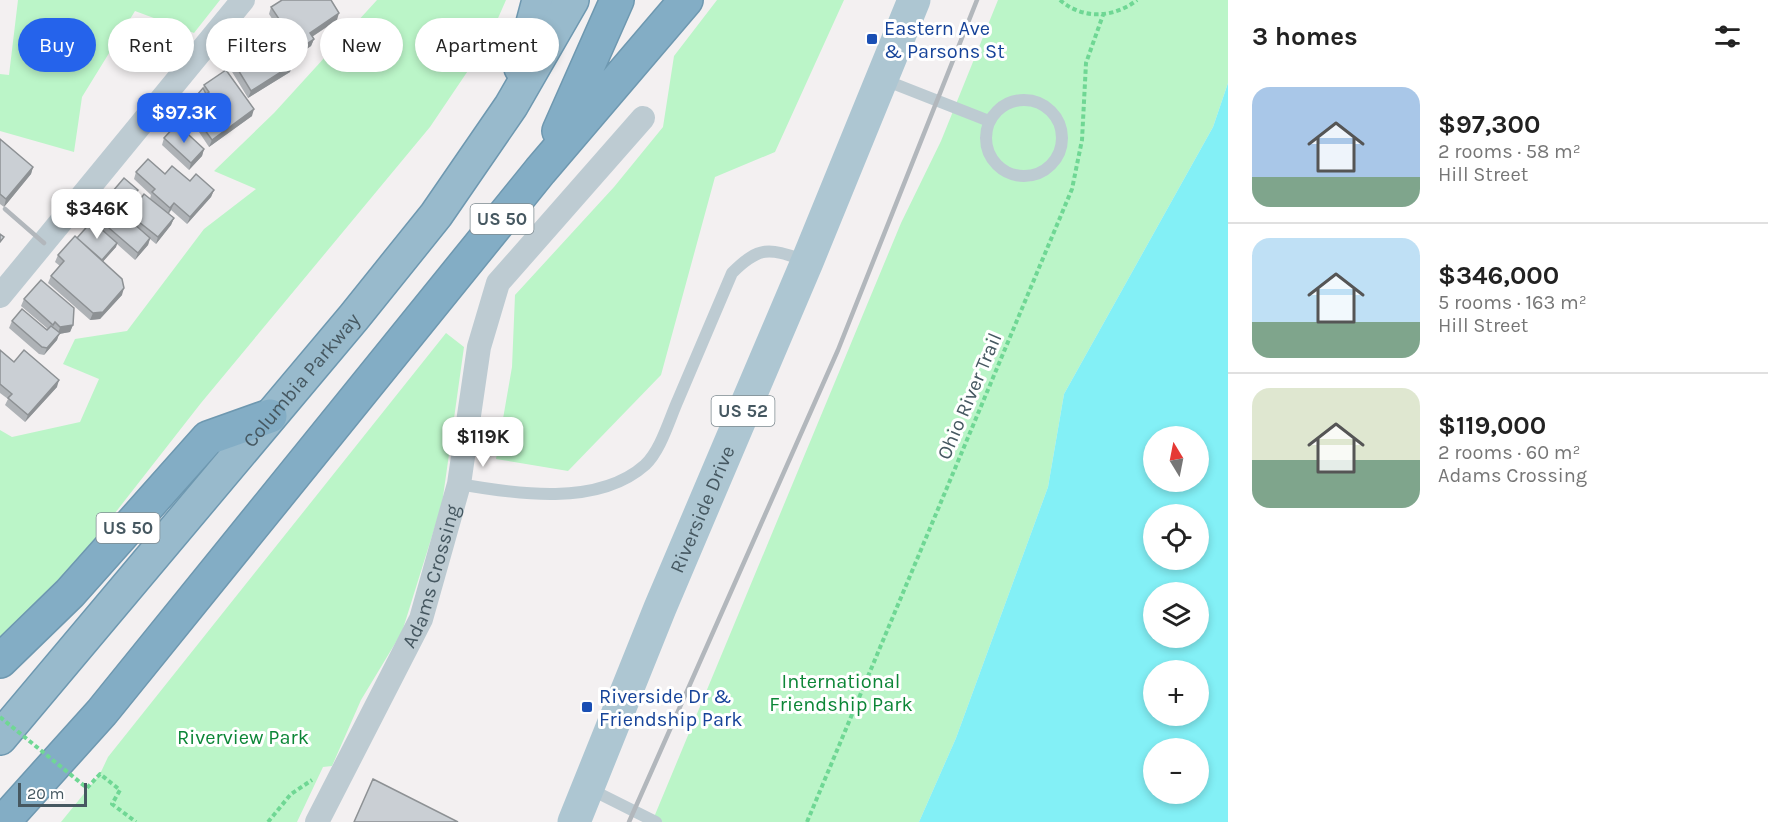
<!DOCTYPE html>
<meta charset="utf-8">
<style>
:root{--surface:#fff;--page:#f2f2f2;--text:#222;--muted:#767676;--line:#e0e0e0;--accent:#2563eb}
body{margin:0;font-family:Karla,sans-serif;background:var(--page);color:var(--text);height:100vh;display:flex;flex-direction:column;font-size:22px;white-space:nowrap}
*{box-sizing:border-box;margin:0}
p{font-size:20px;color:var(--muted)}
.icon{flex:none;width:33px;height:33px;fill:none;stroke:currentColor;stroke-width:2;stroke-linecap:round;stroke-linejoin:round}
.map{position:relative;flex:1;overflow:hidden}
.sheet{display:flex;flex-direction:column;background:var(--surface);width:540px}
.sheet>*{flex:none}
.top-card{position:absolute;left:18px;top:18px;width:570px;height:54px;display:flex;gap:12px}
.needle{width:39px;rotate:350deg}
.controls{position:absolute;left:1143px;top:426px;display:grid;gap:12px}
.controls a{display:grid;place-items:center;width:66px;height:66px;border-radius:50%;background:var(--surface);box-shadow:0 3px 9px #0003;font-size:30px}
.scale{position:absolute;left:18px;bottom:15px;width:69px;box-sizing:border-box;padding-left:6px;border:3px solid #465861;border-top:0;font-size:16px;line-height:21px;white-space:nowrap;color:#465861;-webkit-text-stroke:4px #fff;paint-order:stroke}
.price{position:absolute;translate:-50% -51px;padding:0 14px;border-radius:12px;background:#fff;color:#222;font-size:20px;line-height:39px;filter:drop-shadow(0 2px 3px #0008)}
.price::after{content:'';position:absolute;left:50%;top:36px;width:18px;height:14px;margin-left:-9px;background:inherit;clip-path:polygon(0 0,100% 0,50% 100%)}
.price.active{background:var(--accent);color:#fff}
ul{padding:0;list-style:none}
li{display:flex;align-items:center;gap:18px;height:150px;padding:0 24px}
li+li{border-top:2px solid var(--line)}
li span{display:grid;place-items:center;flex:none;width:168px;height:120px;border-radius:18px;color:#555}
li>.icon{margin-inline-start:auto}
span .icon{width:72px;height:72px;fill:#fffc;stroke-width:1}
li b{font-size:26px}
h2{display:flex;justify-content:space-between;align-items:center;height:72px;padding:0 24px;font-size:26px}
.pill{padding:0 21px;border-radius:27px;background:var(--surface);box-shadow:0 3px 9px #0003;font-size:21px;line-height:54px}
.pill.active{background:var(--accent);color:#fff}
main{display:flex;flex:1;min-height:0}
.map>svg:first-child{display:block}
.green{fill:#bbf5c8}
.water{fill:#83f0f6;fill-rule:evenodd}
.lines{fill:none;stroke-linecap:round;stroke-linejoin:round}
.trunk-casing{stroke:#6e98b0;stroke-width:36}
.motorway-casing{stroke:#6e98b0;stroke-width:36}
.path{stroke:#6fd794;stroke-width:4;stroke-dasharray:4.5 3;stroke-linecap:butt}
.service{stroke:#bdcbd2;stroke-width:12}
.minor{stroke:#bdcbd2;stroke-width:24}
.primary{stroke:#adc6d2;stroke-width:33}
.trunk{stroke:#98bacc;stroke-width:33}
.motorway{stroke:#83adc5;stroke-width:33}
.rail{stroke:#b2b7bc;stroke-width:4.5}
.path-bridge{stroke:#6fd794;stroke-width:4;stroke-dasharray:4.5 3;stroke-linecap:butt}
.wall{fill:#aeb2b6}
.shaded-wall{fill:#8d9194}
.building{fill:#cacfd4;stroke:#8d9194;stroke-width:1.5}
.transit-dot{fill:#1a4fb4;stroke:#fff;stroke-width:2}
.labels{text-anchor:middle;stroke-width:6;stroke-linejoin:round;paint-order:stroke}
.shield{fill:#fff;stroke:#7e8a90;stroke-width:1.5}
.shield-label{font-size:18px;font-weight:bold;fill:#465861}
.transit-label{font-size:20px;fill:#164399;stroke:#fff;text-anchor:start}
.street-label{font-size:20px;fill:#465861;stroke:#fff}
.park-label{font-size:20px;fill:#0c8637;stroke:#fff}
</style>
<main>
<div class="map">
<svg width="1228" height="822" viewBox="0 0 1228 822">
<rect width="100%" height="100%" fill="#f3f0f1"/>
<path class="green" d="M18 0H220L194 33 135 11 82 97 74 152 0 131V74L9 75Z
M377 0H506L488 41 430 127 201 403 72 568 9 634 0 637V430L12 437 80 422 99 379 63 364 75 339 127 331 204 229 256 189 214 171 274 113Z
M717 0H844L775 152 715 177 661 375 568 471 496 459 512 367 515 295 614 187 663 127 674 56Z
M998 0H1228V83L1213 127 1064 394 1048 487 956 738 919 822H652L901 223 941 141Z
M446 333 464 347 442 504 402 632 361 700 332 766 323 767 297 822H61L100 774 108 757Z"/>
<path class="water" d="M1228 83V822H919L956 738 1048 487 1064 394 1213 127ZM1154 436H1198V482H1154ZM1154 514H1198V560H1154ZM1154 592H1198V638H1154ZM1154 670H1198V716H1154ZM1154 748H1198V794H1154Z"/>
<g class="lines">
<g class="trunk-casing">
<g id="trunk">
<path d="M521 68 539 0"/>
<path id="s3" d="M0 738 354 317 436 215 511 106 572 0"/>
</g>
</g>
<g class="motorway-casing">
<path id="motorway" d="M559 131 617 0
M0 661 70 593 208 438 270 416
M3 822 102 712 540 171 686 0"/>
</g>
<path class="path" d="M1060 0C1083 20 1114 18 1137 0
M87 788 100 774 120 790 112 804 136 822
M268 822 291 794 312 780
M807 822 1072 189 1082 140 1086 63 1103 15"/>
<path class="service" d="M882 79 989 121
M986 138a38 38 0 1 1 76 0a38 38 0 1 1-76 0Z
M459 484C515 494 598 507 645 465 661 450 669 420 678 400 696 358 714 315 732 273 761 244 770 249 807 261
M590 789 656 822"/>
<g class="minor">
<path d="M0 296 243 0"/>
<path id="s1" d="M317 822 421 619 459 484 479 347 498 283 643 118"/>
</g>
<path class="primary" id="s2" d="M574 822 660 608 807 262 914 0"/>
<use href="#trunk" class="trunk"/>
<use href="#motorway" class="motorway"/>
<path class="rail" d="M5 209 44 243
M629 822 838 350 977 0"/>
<path class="path-bridge" d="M0 717 87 788"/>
</g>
<path class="wall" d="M271 7 337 20 312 37 314 39 311 46 296 56 269 14Z
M244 35 292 65 290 72 248 98 226 62 229 55 242 41Z
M204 85 252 116 209 147 195 126 192 128 182 117 184 110 203 89Z
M164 138 204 149 202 156 189 170 162 145Z
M0 139 33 167 31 174 4 207 0 204Z
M136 172 165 174 190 181 214 190 211 197 187 224 171 210 169 214 174 218 171 225 156 244 150 239 148 245 135 260 117 244 116 247 103 261 122 295 100 319 90 320 48 283 51 276 60 266 55 262 58 255 77 238 93 222 95 216 105 205 107 198 138 190 135 197 121 213 127 218 129 214 150 199 151 195 134 179Z
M24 299 73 325 70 332 59 334 57 340 44 355 39 354 9 328 12 321 48 329 21 306Z
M0 350 14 362 57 387 25 422 5 405 8 399 0 393Z"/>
<path class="shaded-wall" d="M339 13 337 20 307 40 310 33Z
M314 39 311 46 296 56 299 49Z
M292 65 290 72 248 98 251 91Z
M254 109 252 116 209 147 212 140Z
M197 119 195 126 192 128 195 121Z
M204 149 202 156 189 170 191 163Z
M33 167 31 174 4 207 6 199Z
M138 190 135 197 118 217 121 210Z
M214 190 211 197 187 224 190 217Z
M174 203 171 210 167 215 170 208Z
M174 218 171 225 156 244 158 237Z
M150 238 148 245 135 260 138 253Z
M117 243 116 247 100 265 102 261Z
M124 288 122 295 100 319 90 320 93 313Z
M73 325 70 332 59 334 57 340 44 355 47 348 58 334 60 327Z
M59 380 57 387 25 422 28 415Z"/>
<path class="building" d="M282 0H331L339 13 310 33 314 39 299 49 271 7Z
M267 20 292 65 251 91 229 55 242 40 251 56 255 53 244 35Z
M226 70 254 109 212 140 197 119 195 121 184 110 203 88 206 94 209 92 204 85Z
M177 124 204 149 191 163 164 138Z
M0 139 33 167 6 199 0 194Z
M148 159 165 174 172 166 190 181 196 174 214 190 190 217 174 203 170 208 152 192 155 189 136 172Z
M124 178 138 190 121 210 107 198Z
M144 194 174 218 158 237 129 214Z
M108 201 150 238 138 253 95 216Z
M92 221 117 243 102 260 77 238Z
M0 234 4 237 0 242Z
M75 236 122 279 124 288 103 312 93 313 51 276 64 261 58 255Z
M41 280 74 308 73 325 60 327 55 322 53 325 24 299Z
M22 309 47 330 51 326 60 333 47 348 42 347 12 321Z
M0 350 14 362 24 350 59 380 28 415 8 398 12 394 0 384Z
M373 779 458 822H354Z"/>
<g class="transit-dot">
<rect x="866" y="33" width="12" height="12" rx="3"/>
<rect x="581" y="701" width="12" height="12" rx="3"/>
</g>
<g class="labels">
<g class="shield">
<rect x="470.5" y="204" width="63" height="30" rx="4.5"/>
<rect x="711.5" y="396" width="63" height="30" rx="4.5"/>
<rect x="96.5" y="513" width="63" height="30" rx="4.5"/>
</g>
<g class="shield-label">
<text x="502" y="225">US 50</text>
<text x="743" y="417">US 52</text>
<text x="128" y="534">US 50</text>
</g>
<g class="transit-label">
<text x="884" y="35">Eastern Ave<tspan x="884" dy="23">&amp; Parsons St</tspan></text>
<text x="599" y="703">Riverside Dr &amp;<tspan x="599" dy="23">Friendship Park</tspan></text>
</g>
<g class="street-label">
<text dy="7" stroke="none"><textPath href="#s3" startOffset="468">Columbia Parkway</textPath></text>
<text transform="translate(969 396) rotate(-67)" y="7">Ohio River Trail</text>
<text dy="7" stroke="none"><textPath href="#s2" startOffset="338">Riverside Drive</textPath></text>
<text dy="7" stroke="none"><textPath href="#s1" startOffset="272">Adams Crossing</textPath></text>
</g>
<g class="park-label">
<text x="841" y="688">International<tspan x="841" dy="23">Friendship Park</tspan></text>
<text x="243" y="744">Riverview Park</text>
</g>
</g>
</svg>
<div class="controls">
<a><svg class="needle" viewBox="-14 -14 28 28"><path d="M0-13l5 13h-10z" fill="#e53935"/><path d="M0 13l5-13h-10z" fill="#767676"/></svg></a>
<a><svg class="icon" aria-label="locate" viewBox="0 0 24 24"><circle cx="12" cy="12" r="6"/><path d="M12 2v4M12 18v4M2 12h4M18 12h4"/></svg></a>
<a><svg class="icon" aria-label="layers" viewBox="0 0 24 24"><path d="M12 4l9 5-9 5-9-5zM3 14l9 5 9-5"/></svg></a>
<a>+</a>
<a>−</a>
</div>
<div class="scale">20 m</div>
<b class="price active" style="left:184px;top:144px">$97.3K</b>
<b class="price" style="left:97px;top:240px">$346K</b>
<b class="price" style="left:483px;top:468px">$119K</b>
<div class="top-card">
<a class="pill active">Buy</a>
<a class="pill">Rent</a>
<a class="pill">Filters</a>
<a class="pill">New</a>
<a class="pill">Apartment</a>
</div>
</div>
<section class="sheet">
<h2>3 homes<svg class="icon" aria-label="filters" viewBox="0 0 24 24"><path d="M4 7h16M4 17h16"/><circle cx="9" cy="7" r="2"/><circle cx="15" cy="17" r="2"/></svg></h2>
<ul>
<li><span style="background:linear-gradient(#a9c7e8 75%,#7fa58c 0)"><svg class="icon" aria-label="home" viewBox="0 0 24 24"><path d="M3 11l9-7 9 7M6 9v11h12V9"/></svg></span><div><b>$97,300</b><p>2 rooms · 58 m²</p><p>Hill Street</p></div></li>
<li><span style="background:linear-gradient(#bfe0f5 70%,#7fa58c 0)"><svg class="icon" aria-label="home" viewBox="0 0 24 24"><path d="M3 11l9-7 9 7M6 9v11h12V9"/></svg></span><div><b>$346,000</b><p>5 rooms · 163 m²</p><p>Hill Street</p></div></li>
<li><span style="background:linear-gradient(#dfe7d0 60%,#7fa58c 0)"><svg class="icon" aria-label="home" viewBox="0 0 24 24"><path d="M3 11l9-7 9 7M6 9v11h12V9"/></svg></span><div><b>$119,000</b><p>2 rooms · 60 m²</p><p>Adams Crossing</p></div></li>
</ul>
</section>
</main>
